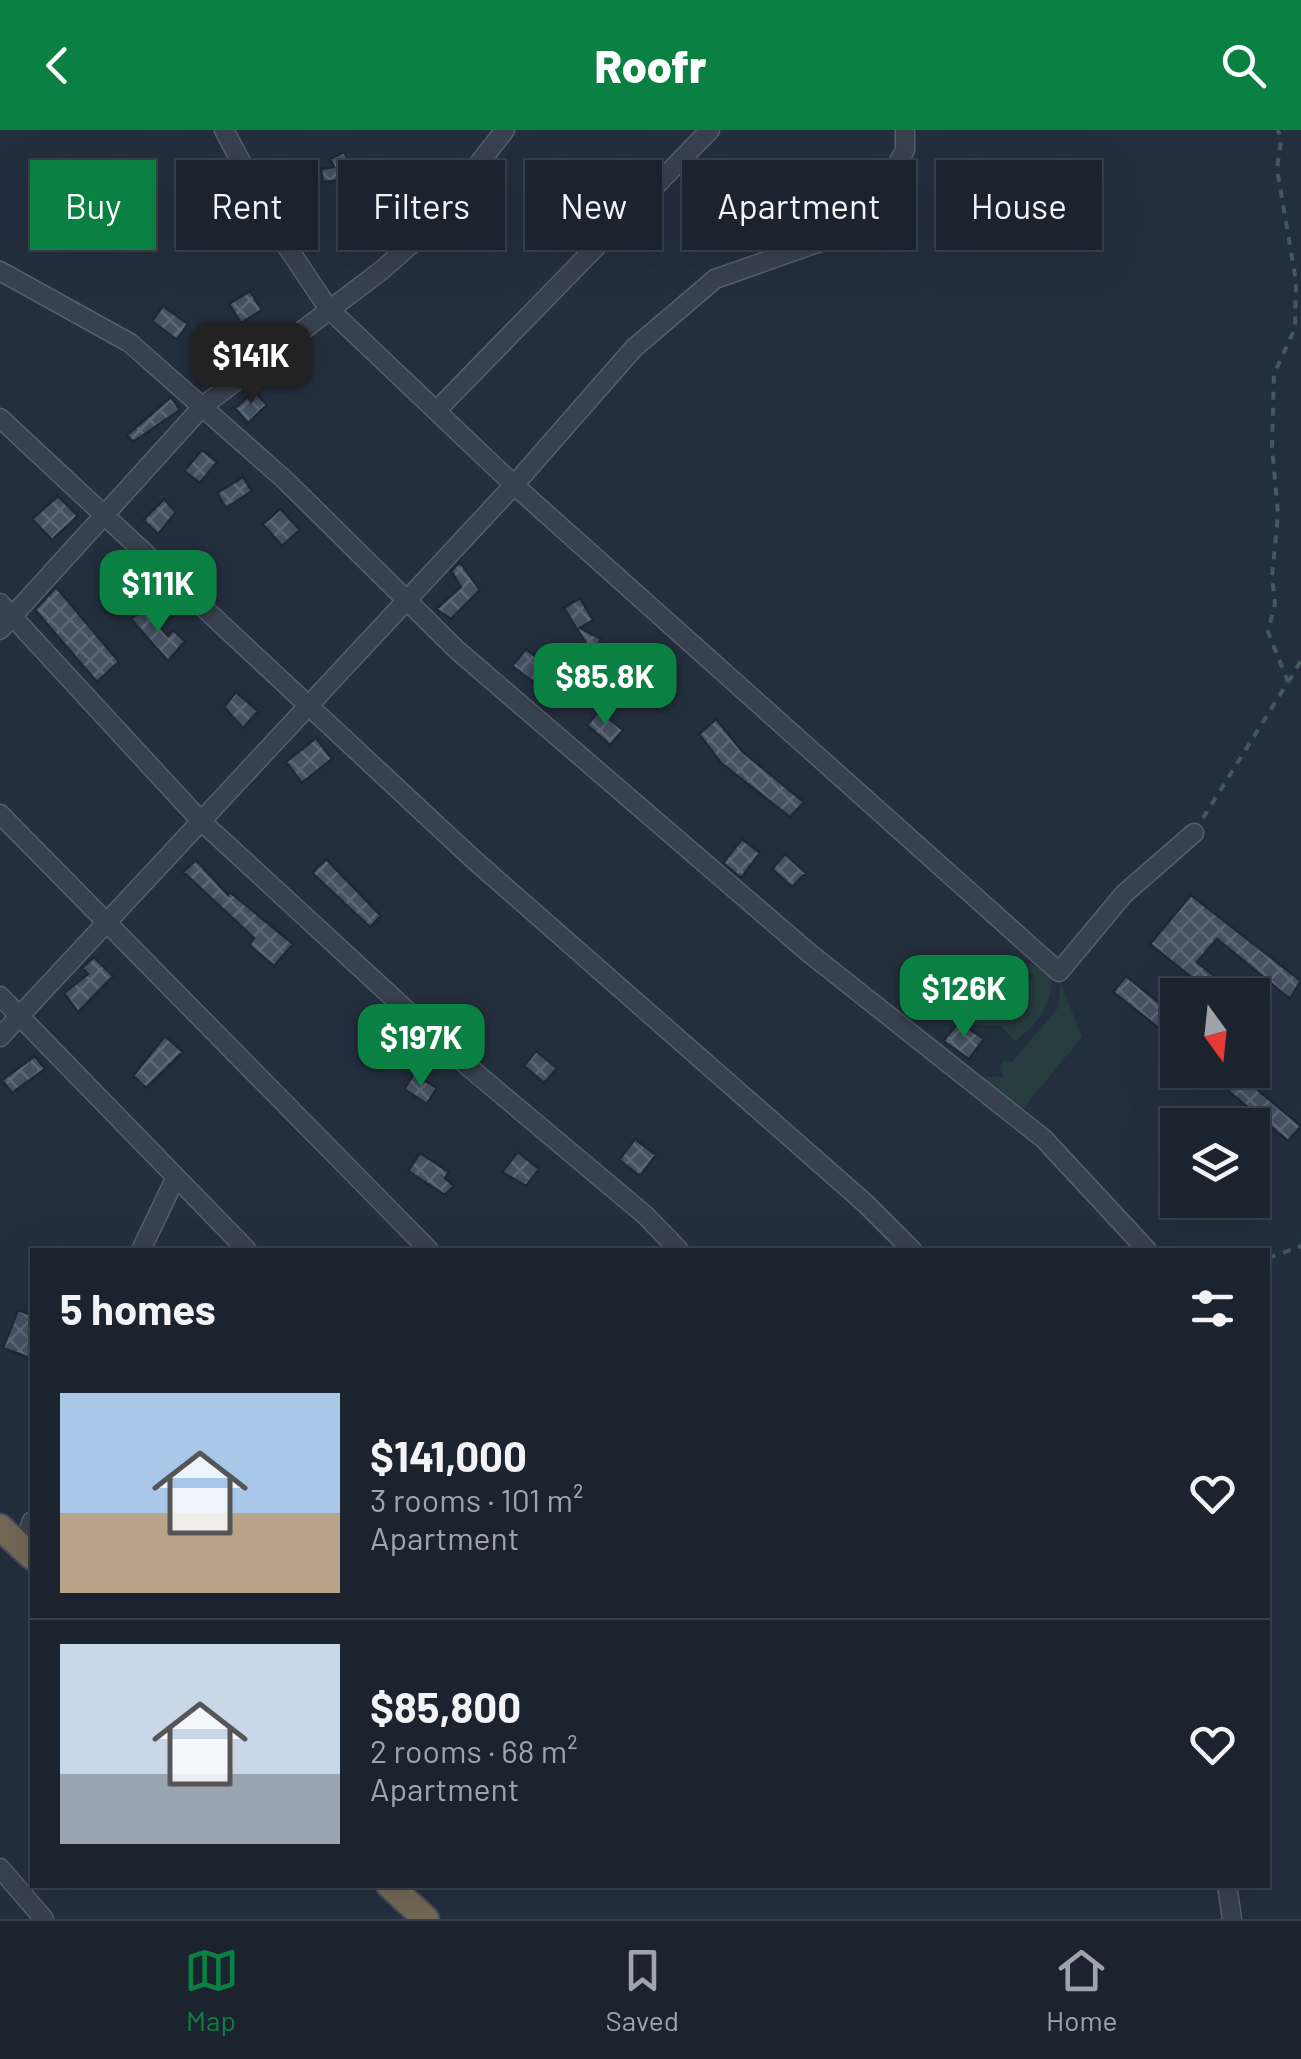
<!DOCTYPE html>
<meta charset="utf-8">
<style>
:root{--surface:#1b232e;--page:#242b36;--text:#f1f3f6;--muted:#a0a4aa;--line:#39404a;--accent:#0b8043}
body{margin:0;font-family:Barlow,sans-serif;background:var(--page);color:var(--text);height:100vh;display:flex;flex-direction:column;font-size:38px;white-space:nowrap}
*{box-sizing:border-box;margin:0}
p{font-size:32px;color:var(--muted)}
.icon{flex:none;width:55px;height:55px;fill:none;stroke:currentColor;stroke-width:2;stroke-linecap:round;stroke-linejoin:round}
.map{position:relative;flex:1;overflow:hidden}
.sheet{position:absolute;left:30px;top:1118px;width:1240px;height:640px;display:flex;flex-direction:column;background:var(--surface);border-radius:0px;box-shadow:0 10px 40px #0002,0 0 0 2px var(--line)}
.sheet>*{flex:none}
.banner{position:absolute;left:30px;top:30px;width:1242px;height:90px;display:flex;gap:20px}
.needle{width:65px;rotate:165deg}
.fabs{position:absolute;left:1160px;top:848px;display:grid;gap:20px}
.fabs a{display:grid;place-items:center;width:110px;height:110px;border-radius:0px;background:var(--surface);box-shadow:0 10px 40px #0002,0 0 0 2px var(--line);font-size:50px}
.price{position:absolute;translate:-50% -85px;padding:0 22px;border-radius:20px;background:var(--accent);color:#fff;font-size:32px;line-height:65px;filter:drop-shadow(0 2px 5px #0008)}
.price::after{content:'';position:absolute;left:50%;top:60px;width:30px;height:22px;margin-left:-15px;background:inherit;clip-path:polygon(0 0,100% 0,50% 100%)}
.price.on{background:#222;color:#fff}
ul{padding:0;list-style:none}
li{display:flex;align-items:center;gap:30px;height:250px;padding:0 30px}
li+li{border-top:2px solid var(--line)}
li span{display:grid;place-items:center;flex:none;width:280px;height:200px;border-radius:0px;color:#555}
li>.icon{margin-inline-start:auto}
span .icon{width:120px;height:120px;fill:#fffc;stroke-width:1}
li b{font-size:42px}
h2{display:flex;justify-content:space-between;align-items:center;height:120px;padding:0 30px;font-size:42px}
.chip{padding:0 35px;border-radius:0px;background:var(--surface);box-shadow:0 10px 40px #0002,0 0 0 2px var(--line);font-size:35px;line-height:90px}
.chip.on{background:var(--accent);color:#fff}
header{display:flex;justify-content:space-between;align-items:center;height:130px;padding:0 30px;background:var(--accent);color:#fff;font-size:45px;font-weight:800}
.dock{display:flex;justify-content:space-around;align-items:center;height:140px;border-top:2px solid var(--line);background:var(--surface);font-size:28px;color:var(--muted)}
.dock a{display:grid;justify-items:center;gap:5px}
.dock .on{color:var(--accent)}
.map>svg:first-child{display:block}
.green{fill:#263c3f}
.building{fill:url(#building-cross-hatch);stroke:#1f2835;stroke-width:2.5}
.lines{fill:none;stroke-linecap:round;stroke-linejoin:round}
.minor-casing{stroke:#565f6c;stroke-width:21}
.highway-casing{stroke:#434c59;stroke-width:29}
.path{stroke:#44595c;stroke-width:4;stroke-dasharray:8 8;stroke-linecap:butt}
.minor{stroke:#38414e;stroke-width:18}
.highway{stroke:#746855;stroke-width:25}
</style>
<header><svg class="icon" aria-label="back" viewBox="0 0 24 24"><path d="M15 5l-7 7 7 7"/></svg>Roofr<svg class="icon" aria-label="search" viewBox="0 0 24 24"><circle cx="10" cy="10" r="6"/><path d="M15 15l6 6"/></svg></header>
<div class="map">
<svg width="1301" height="1789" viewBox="0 0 1301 1789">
<defs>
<pattern id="building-cross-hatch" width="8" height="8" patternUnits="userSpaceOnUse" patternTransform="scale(2.5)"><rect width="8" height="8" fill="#455162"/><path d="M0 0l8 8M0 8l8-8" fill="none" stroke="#5d6877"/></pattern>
</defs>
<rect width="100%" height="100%" fill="#242f3e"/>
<path class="green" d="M1032 834 1050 845C1056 873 1035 896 1015 911L1001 896 975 895 968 879 970 866C995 860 1018 877 1033 846L1025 838Z
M1061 854 1082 907 1011 993C990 980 969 974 979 946L1003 947 999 938 1004 930 1012 932 1058 878Z"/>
<path class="building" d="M344 22 351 35 371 34 341 50 323 52 321 39 334 37 330 29Z
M570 39 580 52 556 71 546 58Z
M250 161 262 180 241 193 229 174Z
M163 176 188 194 177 210 152 191Z
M254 261 267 275 248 293 235 278Z
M171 267 180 280 133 312 127 305Z
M202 320 217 332 200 353 184 341Z
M243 347 252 361 226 378 217 363Z
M58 366 78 386 52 410 32 389Z
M164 369 176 382 158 404 143 390Z
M280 379 300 400 282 416 263 394Z
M460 432 480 460 451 489 436 479 461 457 451 441Z
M56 457 119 532 97 552 35 480Z
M580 468 593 490 580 498 601 509 593 525 564 478Z
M144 478 168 506 173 500 185 511 168 531 131 489Z
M526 519 548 536 535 553 512 536Z
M236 562 258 581 243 598 224 577Z
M599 581 623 600 610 615 587 595Z
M716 589 743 622 804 672 790 687 721 633 699 604Z
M316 608 332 629 302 653 286 632Z
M742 709 760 723 741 748 723 733Z
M785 724 806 743 792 757 772 739Z
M326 729 381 786 370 797 312 743Z
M196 730 228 765 230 762 293 814 274 836 249 815 254 808 183 742Z
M1191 765 1301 851 1290 869 1217 809 1197 832 1238 865H1195L1202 856 1150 814Z
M94 827 113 846 78 882 64 863 88 844 82 838Z
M918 843 941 855 928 880 905 868Z
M1126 846 1178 888V920L1162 907 1165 903 1113 862Z
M959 892 984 909 969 929 943 911Z
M165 906 183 922 146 958 133 946Z
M536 921 557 938 544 953 524 936Z
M35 926 45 939 12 963 2 950Z
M1203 940H1234L1301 996 1288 1011Z
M414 944 437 958 427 974 404 959Z
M635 1009 656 1025 640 1046 619 1030Z
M518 1022 539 1039 526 1056 502 1042Z
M420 1023 449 1042 445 1048 454 1056 445 1065 408 1041Z
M18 1180 32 1185V1229L3 1218Z"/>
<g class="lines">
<g class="minor-casing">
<path id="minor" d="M224 0 282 109 328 178 514 355 1059 842 1124 764 1194 703
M0 141 130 213 285 350 457 520 808 822 1044 1009 1147 1120
M438 279 710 0
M0 288 472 728 865 1073 912 1120
M0 473 200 690 464 933 645 1085 679 1120
M0 500 203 276 382 140 425 102 505 0
M0 684 429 1120
M0 866 247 1120
M0 907 514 355 634 218 715 149 863 97 905 20V0
M141 1120 175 1049
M22 1418 32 1391
M0 1738 44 1789
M1227 1755 1232 1789"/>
</g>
<g class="highway-casing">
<path id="highway" d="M0 1397 32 1427
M389 1755 426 1789"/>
</g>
<path class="path" d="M1288 552 1301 531
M1203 688 1288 552 1268 502 1275 473 1272 447 1278 384 1272 316 1274 244 1295 198 1296 151 1277 39 1281 10 1278 0
M1268 1128 1301 1116"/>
<use href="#minor" class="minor"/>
<use href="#highway" class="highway"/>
</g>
</svg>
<div class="fabs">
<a><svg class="needle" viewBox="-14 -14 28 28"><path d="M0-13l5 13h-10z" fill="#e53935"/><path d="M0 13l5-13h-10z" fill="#a0a4aa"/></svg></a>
<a><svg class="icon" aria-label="layers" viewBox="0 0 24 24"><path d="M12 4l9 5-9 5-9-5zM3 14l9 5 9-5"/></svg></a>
</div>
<b class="price on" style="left:251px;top:277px">$141K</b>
<b class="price" style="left:158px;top:505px">$111K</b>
<b class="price" style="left:605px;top:598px">$85.8K</b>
<b class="price" style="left:964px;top:910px">$126K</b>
<b class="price" style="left:421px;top:959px">$197K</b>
<div class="banner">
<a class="chip on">Buy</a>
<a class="chip">Rent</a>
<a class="chip">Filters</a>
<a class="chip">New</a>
<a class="chip">Apartment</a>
<a class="chip">House</a>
</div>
<section class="sheet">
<h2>5 homes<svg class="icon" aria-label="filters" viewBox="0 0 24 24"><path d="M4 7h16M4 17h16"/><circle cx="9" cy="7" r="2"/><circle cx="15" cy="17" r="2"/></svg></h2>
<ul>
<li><span style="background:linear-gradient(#a9c7e8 60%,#b9a48a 0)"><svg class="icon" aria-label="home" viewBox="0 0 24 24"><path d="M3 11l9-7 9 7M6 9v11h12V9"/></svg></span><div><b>$141,000</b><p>3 rooms · 101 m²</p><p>Apartment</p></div><svg class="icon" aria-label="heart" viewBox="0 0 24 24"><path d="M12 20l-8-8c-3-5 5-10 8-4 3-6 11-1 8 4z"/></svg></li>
<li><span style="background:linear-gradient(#c9d6e8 65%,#9aa5b1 0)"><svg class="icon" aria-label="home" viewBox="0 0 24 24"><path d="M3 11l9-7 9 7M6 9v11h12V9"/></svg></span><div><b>$85,800</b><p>2 rooms · 68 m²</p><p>Apartment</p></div><svg class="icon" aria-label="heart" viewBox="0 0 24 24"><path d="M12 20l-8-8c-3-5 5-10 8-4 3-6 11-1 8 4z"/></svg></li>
</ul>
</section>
</div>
<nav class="dock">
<a class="on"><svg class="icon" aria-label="map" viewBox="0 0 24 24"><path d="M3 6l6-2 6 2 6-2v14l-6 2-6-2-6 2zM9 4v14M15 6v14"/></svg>Map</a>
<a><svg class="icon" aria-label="saved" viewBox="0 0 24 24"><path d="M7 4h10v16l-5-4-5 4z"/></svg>Saved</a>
<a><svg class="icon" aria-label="home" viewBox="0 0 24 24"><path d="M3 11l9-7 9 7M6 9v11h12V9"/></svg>Home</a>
</nav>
